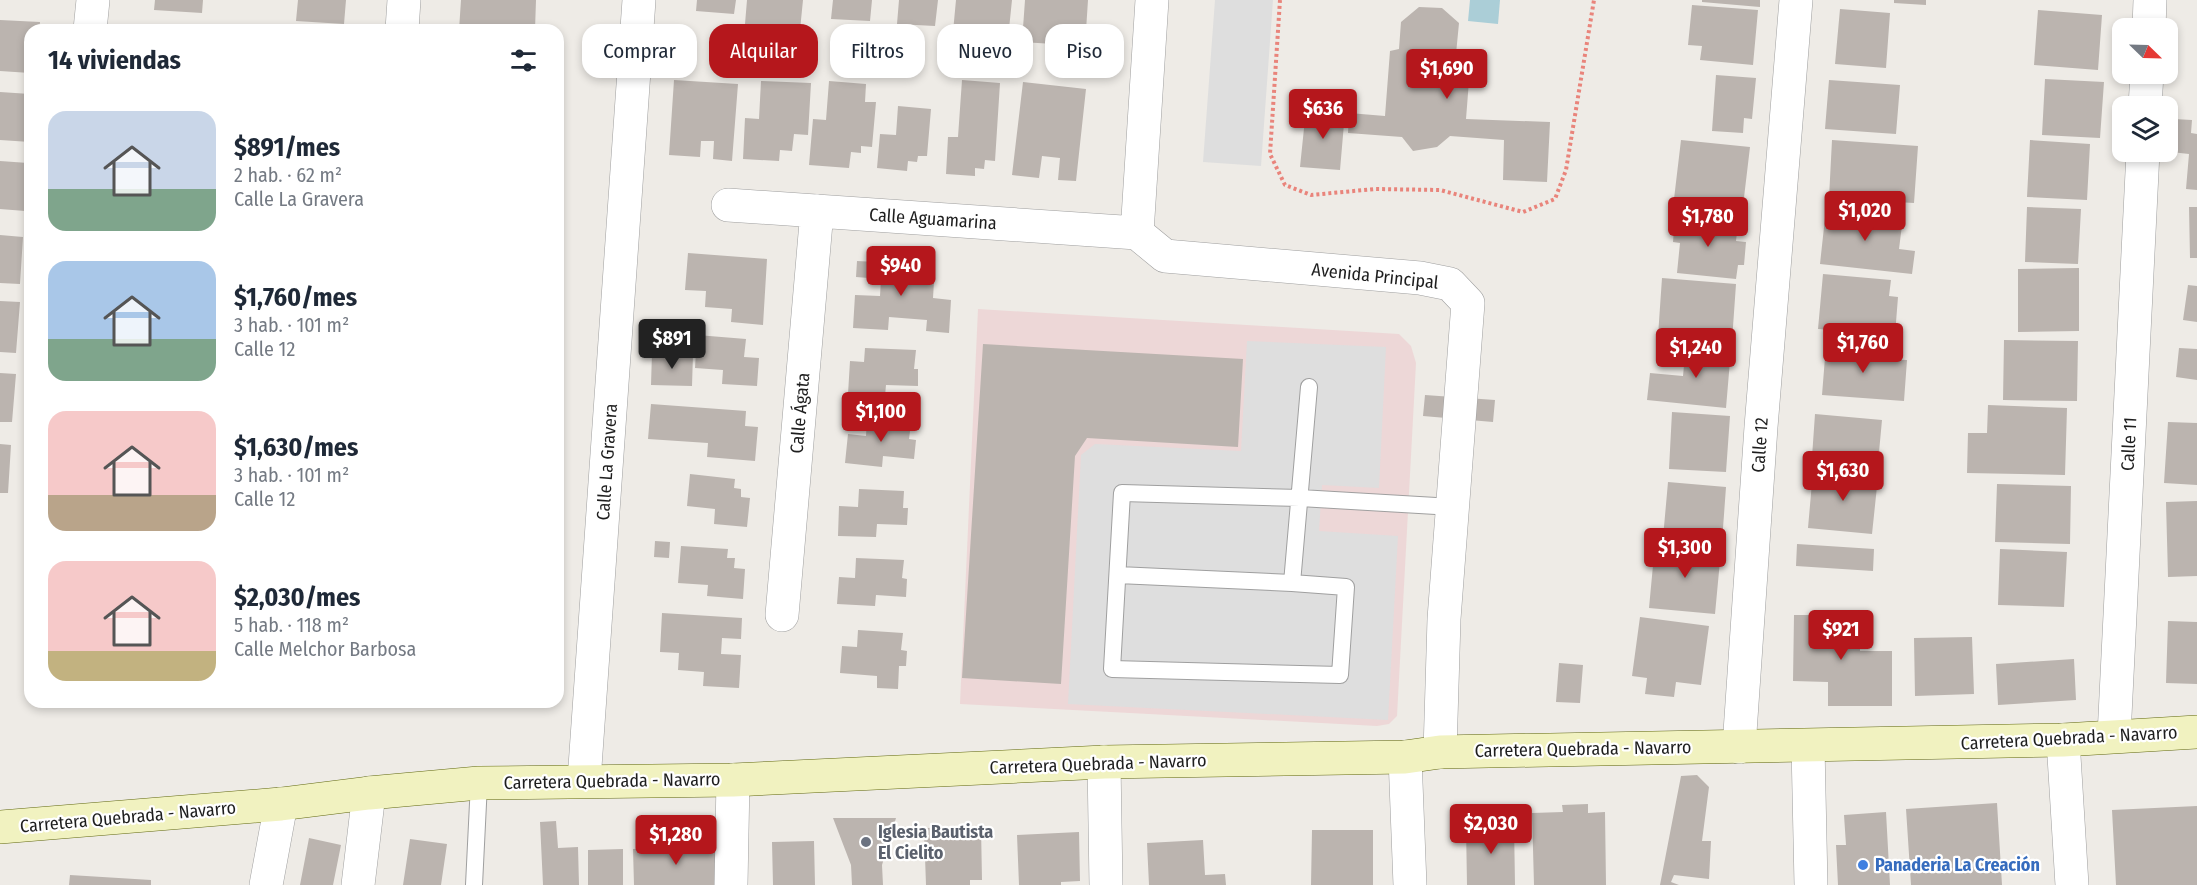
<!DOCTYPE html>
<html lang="es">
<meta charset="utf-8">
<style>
:root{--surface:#fff;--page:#f2f2f3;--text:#1f2937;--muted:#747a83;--accent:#b5171c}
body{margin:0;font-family:"Fira Sans Condensed",sans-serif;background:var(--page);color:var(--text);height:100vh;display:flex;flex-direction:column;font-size:22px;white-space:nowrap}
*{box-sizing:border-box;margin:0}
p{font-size:20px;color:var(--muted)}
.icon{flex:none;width:33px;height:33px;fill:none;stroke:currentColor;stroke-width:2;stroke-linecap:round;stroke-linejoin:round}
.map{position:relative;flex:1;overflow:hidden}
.drawer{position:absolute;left:24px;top:24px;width:540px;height:684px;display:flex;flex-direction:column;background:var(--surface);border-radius:18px;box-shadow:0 3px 9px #0003}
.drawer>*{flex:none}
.top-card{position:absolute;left:582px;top:24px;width:570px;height:54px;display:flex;gap:12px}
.needle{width:39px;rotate:113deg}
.controls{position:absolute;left:2112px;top:18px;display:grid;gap:12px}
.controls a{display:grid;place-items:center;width:66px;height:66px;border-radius:12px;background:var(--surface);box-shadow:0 3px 9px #0003;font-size:30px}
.price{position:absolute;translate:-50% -51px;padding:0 14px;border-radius:6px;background:var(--accent);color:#fff;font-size:20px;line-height:39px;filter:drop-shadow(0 2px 3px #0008)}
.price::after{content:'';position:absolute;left:50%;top:36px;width:18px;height:14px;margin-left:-9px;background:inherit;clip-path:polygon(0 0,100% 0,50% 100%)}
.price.selected{background:#222;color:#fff}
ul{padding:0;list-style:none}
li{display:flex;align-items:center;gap:18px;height:150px;padding:0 24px}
li span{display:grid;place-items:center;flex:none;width:168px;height:120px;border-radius:18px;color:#555}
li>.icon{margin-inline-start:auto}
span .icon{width:72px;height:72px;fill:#fffc;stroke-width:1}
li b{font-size:26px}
h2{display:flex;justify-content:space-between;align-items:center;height:72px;padding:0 24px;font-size:26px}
.chip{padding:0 21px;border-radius:18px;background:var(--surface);box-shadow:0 3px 9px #0003;font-size:21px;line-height:54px}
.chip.selected{background:var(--accent);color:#fff}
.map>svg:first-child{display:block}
.commercial{fill:#edd7d7}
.parking{fill:#dedede}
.water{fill:#abced7}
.building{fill:#bbb4af}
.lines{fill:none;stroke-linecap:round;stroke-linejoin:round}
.lane-casing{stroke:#9f9f9f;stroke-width:18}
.street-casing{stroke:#9f9f9f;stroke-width:34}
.secondary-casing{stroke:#626912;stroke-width:34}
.path{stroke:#e9847b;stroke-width:4;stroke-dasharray:3 3;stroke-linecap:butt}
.lane{stroke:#fff;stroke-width:16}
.street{stroke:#fff;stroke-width:33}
.secondary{stroke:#f1f2c0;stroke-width:33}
.worship-dot{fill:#6b7280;stroke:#fff;stroke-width:2}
.shop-dot{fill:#3f7fe0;stroke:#fff;stroke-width:2}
.labels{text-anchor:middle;stroke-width:4.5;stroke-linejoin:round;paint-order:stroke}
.street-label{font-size:18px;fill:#1e1e1e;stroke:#fff}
.worship-label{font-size:18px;font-weight:bold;fill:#5b616d;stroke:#fff;text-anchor:start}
.shop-label{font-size:18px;font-weight:bold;fill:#366cbe;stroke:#fff;text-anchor:start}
</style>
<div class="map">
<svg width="2197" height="885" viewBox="0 0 2197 885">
<rect width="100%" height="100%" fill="#eeebe6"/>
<path class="commercial" d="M978 309 1399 334 1411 346 1416 363 1397 716 1389 724 1377 726 960 704Z"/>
<path class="parking" d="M1215 0H1273L1261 166 1203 162Z
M1247 341 1386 347 1379 488 1322 485 1319 531 1398 536 1388 720 1068 704 1081 455 1095 444 1241 451Z"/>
<path class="water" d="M1470 0H1500L1498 24 1468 21Z"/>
<path class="building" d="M155 0H203L202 13 154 10Z
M298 0H346L344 24 296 21Z
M461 0H536L535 30H459Z
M697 0H736L734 14 696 11Z
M747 0H803L800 30 769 28 768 50 743 48Z
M833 0H872L870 21 831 19Z
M899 0H938L935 26 897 24Z
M956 0H1012L1006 58 951 53Z
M1025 0H1088L1085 46 1022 42Z
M1702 0H1760V7L1702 2Z
M1894 0H1926V5L1894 3Z
M1692 5 1758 10 1753 65 1700 60 1702 46 1688 45Z
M1419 7 1442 8 1459 23 1456 54 1471 55 1466 119 1550 122 1547 182 1503 180 1504 140 1450 136 1437 147 1413 151 1402 137 1348 133 1349 113 1385 116 1390 51 1399 49 1401 22Z
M1840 9 1890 13 1886 68 1835 64Z
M2038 10 2102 15 2098 70 2034 65Z
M0 20 40 22 39 30H30V73L0 71Z
M1716 75 1756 78 1752 119 1744 118 1743 133 1712 131Z
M2045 79 2104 82 2100 138 2042 135Z
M674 80 738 84 732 161 713 159 714 141H701L700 157 669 155Z
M962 80 1000 83 995 161 985 160 984 169 975 168V176L946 174 948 137H958Z
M1829 80 1900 85 1896 134 1825 129Z
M761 81 811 83 808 135 794 134 792 151 780 150 779 161 743 159 745 118 759 119Z
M829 81 866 84 865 102H876L872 147 861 146V153L851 152 849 168 809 165 813 119 826 120Z
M1023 82 1086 89 1076 181 1058 180 1060 158 1042 156 1039 178 1012 175Z
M0 92 30 94V142L0 140Z
M898 106 931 109 927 156H918L917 162 908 161 907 171 877 168 880 134 896 135Z
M1306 109 1345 112 1340 170 1300 167Z
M2174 119 2192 120 2191 133 2197 134V190L2186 189 2189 154 2171 152Z
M1681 140 1750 147 1743 206 1674 199Z
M1832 140 1918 146 1914 203 1829 198Z
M2030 140 2090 144 2087 200 2027 197Z
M0 161 28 163 25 211 0 209Z
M2027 207 2081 209 2078 264 2025 262Z
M2189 207H2197V258H2190Z
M1826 209 1903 217 1899 249 1915 251 1912 274 1820 264Z
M1675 217 1738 224 1736 241 1746 242 1744 265H1738L1736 279 1677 273 1680 243 1673 242Z
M0 235 23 237 20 284 0 283Z
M688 253 767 259 763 325 731 322 732 309 705 307 706 291 685 290Z
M857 261 935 265 933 298 951 300 949 333 926 331 927 320 889 317 888 330 853 328 855 295 880 296 881 279 856 277Z
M2079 268V331L2018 332V269Z
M1823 274 1891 280 1889 296 1898 297 1895 335 1818 329Z
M1662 278 1736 284 1732 341 1658 336Z
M2188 285 2197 286V322L2183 320Z
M0 301 20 302 16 353 0 352Z
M697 335 746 339 744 357 759 358 757 386 722 384 723 370 695 368Z
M2004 340 2078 341 2077 401 2003 400Z
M983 344 1243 359 1238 447 1087 438 1075 456 1061 684 962 678Z
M1686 345 1731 349 1726 408 1647 400 1650 373 1683 376Z
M1826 345 1884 349V359L1907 360 1904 401 1822 395Z
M865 348 916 350 914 369H918V386L886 385 885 396 848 394 850 361 864 362Z
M2179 348 2197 349V380L2176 377Z
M652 353 693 354 692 386 651 385Z
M0 373 16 374 12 422H0Z
M1425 395 1495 400 1493 422 1423 416Z
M651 404 746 411 745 426 758 427 755 461 707 457 708 443 648 439Z
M1988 405 2067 408 2065 475 1967 473 1968 433H1987Z
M1672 412 1730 416 1726 472 1669 469Z
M1815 414 1882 420 1878 463 1812 457Z
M867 419 911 423 909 439 916 440 914 459 883 456 882 467 845 463 848 434 866 436Z
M2168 422 2197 423V485L2164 483Z
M0 444 11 445 8 493H0Z
M1813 471 1878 477 1872 534 1808 528Z
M690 474 735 479 734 488 741 489V497L750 498 747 527 714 524 715 509 687 506Z
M1668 482 1726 487 1722 542 1663 538Z
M1997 484 2071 486 2070 544 1995 542Z
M859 489 904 491 903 508H908L907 525 877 524 876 537 838 536 839 506 858 507Z
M2197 501V576L2168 577 2166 502Z
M655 541 670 542 669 558 654 557Z
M1655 544 1721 550 1715 614 1649 608Z
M1797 544 1874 549 1873 571 1796 566Z
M681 546 728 549 727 558H735L734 568 745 569 743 599 707 596 708 585 678 583Z
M2000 549 2067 552 2064 607 1998 605Z
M856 558 904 560 902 578 907 579 906 597 876 595 875 606 837 604 839 577 855 578Z
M662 613 742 618 741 639 722 638 721 654 741 655 739 688 703 686 704 672 678 670 679 653 660 652Z
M1794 615H1860V651H1892V706H1828V682L1793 681Z
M1640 617 1709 626 1701 685 1676 682 1674 697 1645 694 1647 678 1632 676Z
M2168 621 2197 622V684L2166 683Z
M858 630 903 633 901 650 907 651 906 666H899L898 689 877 688V676L840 673 842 646 857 647Z
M1972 637 1974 694 1915 696 1914 638Z
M2074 659 2076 700 1998 705 1996 664Z
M1559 663 1583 665 1580 703 1556 702Z
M1697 775 1709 787 1702 841H1711L1709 879 1674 875 1671 882 1679 885H1660L1681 776Z
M1997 803 2002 885H1911L1906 809Z
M1588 804V813L1605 812 1606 885H1534L1532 813 1563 812 1562 805Z
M2197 806V885H2116L2112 810Z
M1886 812 1890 885H1838L1836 845H1846L1844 815Z
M833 818H896L882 865 883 885H852L851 865Z
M556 821 558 848 578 847 579 885H543L540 822Z
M1514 824 1515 885H1467L1466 826Z
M981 827 982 880H970V885H926L924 828Z
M1312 830H1373V885H1311Z
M1079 832 1080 881 1061 882V885H1019L1017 835Z
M309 838 341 845 333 885H300Z
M410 839 447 844 441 885H403Z
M1203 840 1205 875 1225 874 1226 885H1149L1147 843Z
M814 841 815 885H773L772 842Z
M716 845 718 885H634L633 849Z
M623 849V885H588V850Z
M70 875 151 880V885H69Z"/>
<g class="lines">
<g class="lane-casing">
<path id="lane" d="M1118 575 1292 583 1346 587 1340 675 1112 669 1122 493 1300 498 1453 507
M1292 583 1309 387
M474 885 479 783"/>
</g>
<g class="street-casing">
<path id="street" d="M1152 0 1137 233 1165 256 1420 278 1450 284 1468 303 1444 619 1440 752
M2149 28 2150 0
M90 30 93 0
M402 30 404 0
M2145 106 2147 74
M728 205 1137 233
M782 615 817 211
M2114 736 2143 152
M2063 740 2072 885
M1808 746 1811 885
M1739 747 1761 427 1796 0
M1405 757 1410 885
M1104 762 1106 885
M584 781 639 0
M266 885 281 804
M358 885 369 793
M731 885 733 780"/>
</g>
<g class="secondary-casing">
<path id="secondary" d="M0 827 281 804 369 793 479 783 733 780 1104 762 1405 757 1440 752 2063 740 2197 732"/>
</g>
<path class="path" d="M1280 0 1270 154 1285 185 1311 195 1375 189 1440 190 1523 212 1555 199 1566 170 1594 0"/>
<use href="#lane" class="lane"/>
<use href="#street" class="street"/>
<use href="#secondary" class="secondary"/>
</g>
<circle class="worship-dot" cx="866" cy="842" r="6"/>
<circle class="shop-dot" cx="1863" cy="865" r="6"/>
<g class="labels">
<g class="street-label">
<text transform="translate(933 219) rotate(4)" y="6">Calle Aguamarina</text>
<text transform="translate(1375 276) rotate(6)" y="6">Avenida Principal</text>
<text transform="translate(800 413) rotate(-85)" y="6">Calle Ágata</text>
<text transform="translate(2129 444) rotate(-87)" y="6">Calle 11</text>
<text transform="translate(1760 445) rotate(-86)" y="6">Calle 12</text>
<text transform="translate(607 462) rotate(-86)" y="6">Calle La Gravera</text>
<text transform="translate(2069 738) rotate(-3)" y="6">Carretera Quebrada - Navarro</text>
<text transform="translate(1583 749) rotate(-1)" y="6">Carretera Quebrada - Navarro</text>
<text transform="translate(1098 764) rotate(-2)" y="6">Carretera Quebrada - Navarro</text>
<text transform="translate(612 781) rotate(-1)" y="6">Carretera Quebrada - Navarro</text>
<text transform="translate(128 817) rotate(-5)" y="6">Carretera Quebrada - Navarro</text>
</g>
<g class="worship-label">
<text x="878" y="838">Iglesia Bautista<tspan x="878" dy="21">El Cielito</tspan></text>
</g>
<g class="shop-label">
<text x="1875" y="871">Panaderia La Creación</text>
</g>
</g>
</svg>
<div class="controls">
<a><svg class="needle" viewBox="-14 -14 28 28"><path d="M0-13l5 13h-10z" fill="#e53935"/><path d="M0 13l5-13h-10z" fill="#747a83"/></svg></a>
<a><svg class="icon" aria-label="layers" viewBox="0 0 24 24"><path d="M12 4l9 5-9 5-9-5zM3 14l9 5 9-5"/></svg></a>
</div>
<b class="price" style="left:1447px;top:100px">$1,690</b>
<b class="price" style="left:1323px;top:140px">$636</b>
<b class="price" style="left:1865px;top:242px">$1,020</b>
<b class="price" style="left:1708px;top:248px">$1,780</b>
<b class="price" style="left:901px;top:297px">$940</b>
<b class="price selected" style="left:672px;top:370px">$891</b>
<b class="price" style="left:1863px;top:374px">$1,760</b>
<b class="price" style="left:1696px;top:379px">$1,240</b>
<b class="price" style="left:881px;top:443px">$1,100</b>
<b class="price" style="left:1843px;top:502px">$1,630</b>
<b class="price" style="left:1685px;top:579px">$1,300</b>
<b class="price" style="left:1841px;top:661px">$921</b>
<b class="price" style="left:1491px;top:855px">$2,030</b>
<b class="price" style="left:676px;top:866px">$1,280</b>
<div class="top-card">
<a class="chip">Comprar</a>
<a class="chip selected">Alquilar</a>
<a class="chip">Filtros</a>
<a class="chip">Nuevo</a>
<a class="chip">Piso</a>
</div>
<section class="drawer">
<h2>14 viviendas<svg class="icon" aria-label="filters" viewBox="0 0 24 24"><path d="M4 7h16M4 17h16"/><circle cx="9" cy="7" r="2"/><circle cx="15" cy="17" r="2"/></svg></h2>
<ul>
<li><span style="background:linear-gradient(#c9d6e8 65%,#7fa58c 0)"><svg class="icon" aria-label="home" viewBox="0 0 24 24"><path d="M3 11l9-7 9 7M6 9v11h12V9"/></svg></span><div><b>$891/mes</b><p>2 hab. · 62 m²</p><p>Calle La Gravera</p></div></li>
<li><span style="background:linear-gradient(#a9c7e8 65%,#7fa58c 0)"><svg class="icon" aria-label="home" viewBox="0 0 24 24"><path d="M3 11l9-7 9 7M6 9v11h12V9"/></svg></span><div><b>$1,760/mes</b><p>3 hab. · 101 m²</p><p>Calle 12</p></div></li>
<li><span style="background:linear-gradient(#f6c9c9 70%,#b9a48a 0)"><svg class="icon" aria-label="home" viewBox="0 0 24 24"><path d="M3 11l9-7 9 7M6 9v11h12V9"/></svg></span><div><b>$1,630/mes</b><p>3 hab. · 101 m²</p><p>Calle 12</p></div></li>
<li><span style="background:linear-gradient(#f6c9c9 75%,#c2b280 0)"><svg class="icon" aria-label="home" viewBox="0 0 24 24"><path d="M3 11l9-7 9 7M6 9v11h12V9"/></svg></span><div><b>$2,030/mes</b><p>5 hab. · 118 m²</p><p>Calle Melchor Barbosa</p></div></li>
</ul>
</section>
</div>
